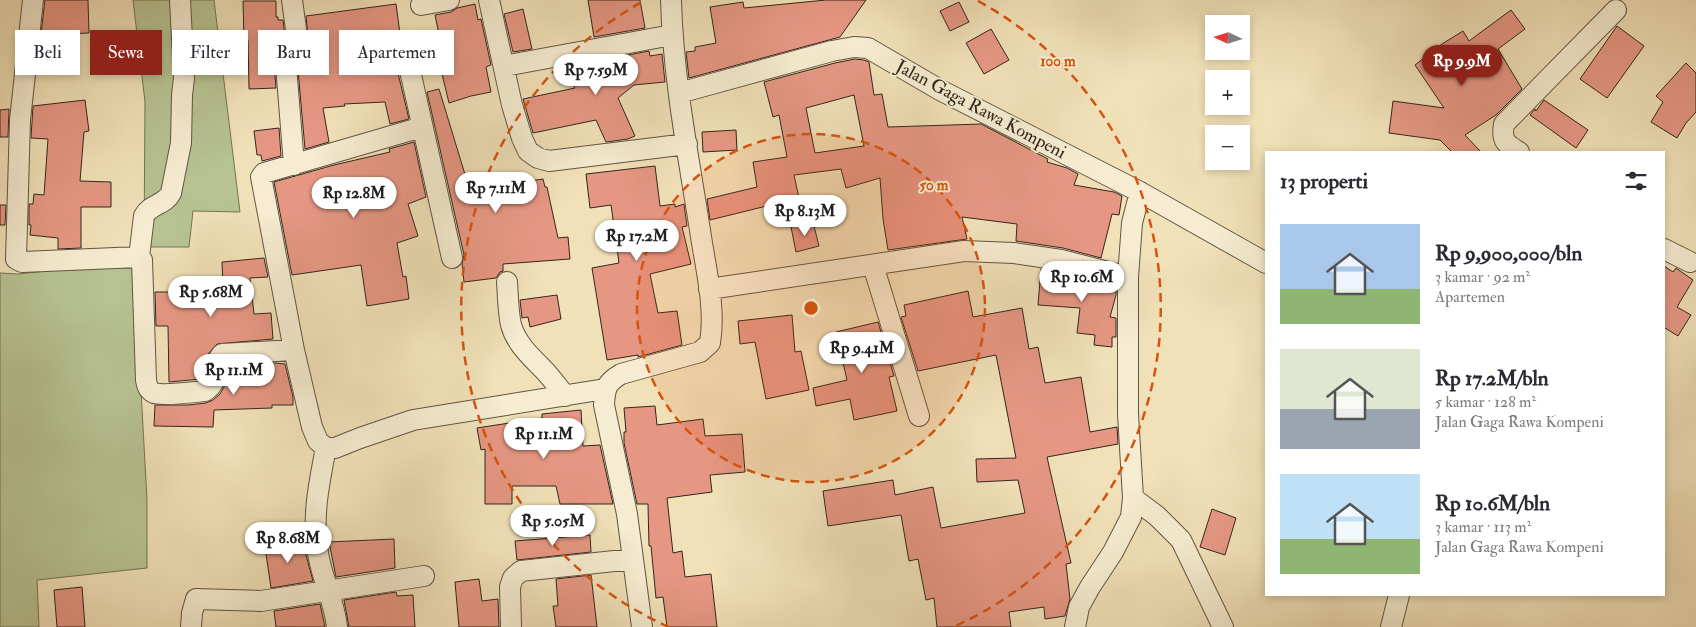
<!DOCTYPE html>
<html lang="id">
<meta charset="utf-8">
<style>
:root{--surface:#fff;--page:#f2f2f3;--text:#2b2b33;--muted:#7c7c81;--accent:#8f2418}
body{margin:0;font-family:"IM FELL Double Pica",serif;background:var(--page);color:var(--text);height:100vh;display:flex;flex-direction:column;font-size:19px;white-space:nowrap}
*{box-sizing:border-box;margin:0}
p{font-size:16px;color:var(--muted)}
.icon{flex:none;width:28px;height:28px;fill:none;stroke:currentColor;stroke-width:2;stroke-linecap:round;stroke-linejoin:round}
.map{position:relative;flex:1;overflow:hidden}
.panel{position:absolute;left:1265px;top:151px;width:400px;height:445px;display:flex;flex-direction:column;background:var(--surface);border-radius:0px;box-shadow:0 2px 8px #0003}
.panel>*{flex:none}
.guide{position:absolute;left:15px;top:30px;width:475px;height:45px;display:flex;gap:10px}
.needle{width:32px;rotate:274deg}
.fabs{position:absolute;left:1205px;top:15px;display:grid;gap:10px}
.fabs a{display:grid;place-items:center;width:45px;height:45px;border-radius:0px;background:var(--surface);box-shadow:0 2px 8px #0003;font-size:25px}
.price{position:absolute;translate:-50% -42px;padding:0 11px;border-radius:18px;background:#fff;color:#222;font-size:16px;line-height:32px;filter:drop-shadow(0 1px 2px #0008)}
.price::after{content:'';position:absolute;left:50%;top:30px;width:15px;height:11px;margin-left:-8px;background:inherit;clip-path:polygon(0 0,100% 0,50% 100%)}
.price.active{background:var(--accent);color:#fff}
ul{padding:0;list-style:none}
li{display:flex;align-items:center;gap:15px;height:125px;padding:0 15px}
li span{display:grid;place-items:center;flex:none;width:140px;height:100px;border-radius:0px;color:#555}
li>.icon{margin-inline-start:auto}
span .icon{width:60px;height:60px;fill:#fffc;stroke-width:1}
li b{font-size:21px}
h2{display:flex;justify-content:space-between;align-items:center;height:60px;padding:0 15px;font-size:21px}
.tag{padding:0 18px;border-radius:0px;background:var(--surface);box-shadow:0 2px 8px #0003;font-size:18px;line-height:45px}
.tag.active{background:var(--accent);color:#fff}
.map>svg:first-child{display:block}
.green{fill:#b7c392;stroke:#747458}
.building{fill:#e69783;stroke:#31261e;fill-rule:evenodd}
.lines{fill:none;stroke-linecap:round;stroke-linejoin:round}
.street-casing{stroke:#615544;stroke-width:22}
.street{stroke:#f6ecd1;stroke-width:20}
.ring{fill:none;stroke:#d6540e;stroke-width:2.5;stroke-dasharray:9 6}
.labels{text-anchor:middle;stroke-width:4;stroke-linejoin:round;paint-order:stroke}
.street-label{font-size:18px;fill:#31261e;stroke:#f6ecd1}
.centre{fill:#d6540e;stroke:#f6ecd1;stroke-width:2.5}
.ring-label{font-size:15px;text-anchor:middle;font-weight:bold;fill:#d6540e;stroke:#f6ecd1;stroke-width:4;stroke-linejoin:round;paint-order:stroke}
</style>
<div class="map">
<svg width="1696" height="627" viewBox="0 0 1696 627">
<rect width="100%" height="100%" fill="#f1e1b8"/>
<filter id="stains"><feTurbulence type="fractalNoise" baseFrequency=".004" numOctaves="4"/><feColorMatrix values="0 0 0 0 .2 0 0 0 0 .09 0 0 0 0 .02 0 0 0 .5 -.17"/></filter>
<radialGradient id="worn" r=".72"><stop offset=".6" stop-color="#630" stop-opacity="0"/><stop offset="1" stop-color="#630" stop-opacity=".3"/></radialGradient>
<path class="green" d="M133 0H214L240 212 193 211 189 247H144L145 102Z
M134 262 147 500V568L37 580 39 627H0V273L18 274Z"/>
<path class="building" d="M45 0H88L89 33 64 34V43L40 42Z
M588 0H640L645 28 594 37Z
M826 0H866L840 37 689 78 686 52 695 51V47L716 43 710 7 743 2 744 8Z
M243 1H276V17H278V20H283L285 37 277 43 273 53 276 88 249 89 248 40H244Z
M959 2 969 22 950 31 940 11Z
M396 4 403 56 398 62 397 69 409 119 390 124 385 102 344 104 345 106 323 108 329 142 305 149 297 59 305 56 309 47 306 16Z
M475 4 478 20 481 19 491 65 486 67 491 92 471 96 449 103 442 74 447 73 435 15 451 12 457 8Z
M523 9 532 49 513 52 504 14Z
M1511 10 1525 29 1498 49 1522 89 1496 115 1465 135 1481 152H1452L1440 140 1389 133 1393 101 1444 108 1415 65 1442 44 1463 31 1469 41Z
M1617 26 1644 46 1607 98 1580 79Z
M991 29 1009 60 984 74 966 43Z
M649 51 650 56 662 54 665 82 634 85 618 98 635 136 628 139 606 142 596 120 533 133 523 99 575 88 566 77 582 64Z
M855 59 864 60 869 62 874 95 882 94 888 127 981 124 1048 159 1047 162 1067 168 1078 174 1074 185 1114 192 1122 196 1119 215 1112 214 1101 258 1063 248 1016 241 1017 224 962 217 967 239 888 250 883 219 880 178 846 188 841 169 794 175 799 198 710 220 707 199 757 187 753 162 787 157 779 115 773 117 764 82 835 63ZM854 95 864 146 815 153 806 108Z
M1686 63 1696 73V112L1686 123 1677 138 1651 122 1663 102 1656 96Z
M439 89 467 181H470L473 193 517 186 516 183 543 179 545 187H547L558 238 568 237 570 259 503 264V271L500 272 496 278 464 282 462 264 464 255 427 92Z
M85 100 89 131 84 132 80 181 111 182V207H81V248L58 249V238L30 235 31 225H29V204H33L34 194 44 195 48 139 31 138 33 106Z
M1544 100 1588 130 1576 148 1530 115 1535 109 1536 111Z
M9 109 8 137H0V110Z
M279 128 281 156 262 161 261 155H257L254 131Z
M736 130 737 150 703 152 702 132Z
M414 142 426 197 408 204 418 236 397 243 403 277 406 276 409 299 367 306 361 265 292 275 274 182 334 165 390 152 389 149Z
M655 166 660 206 675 204V207L684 204 687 226 682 227 691 264 650 274 658 313 677 311 682 345 638 357V355L607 360 592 268 619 263 611 205 590 208 586 174Z
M0 205H6L5 225H0Z
M813 222 819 246 796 252 791 227Z
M264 258 268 277 250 278 254 314 271 313 273 339 217 344 208 354 201 379 169 382 168 326H156L155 292H179V286L223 285 222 262Z
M1664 266 1673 272 1676 268 1693 280 1677 307 1691 315 1678 336 1665 328 1664 330Z
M1041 269 1059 272 1116 286V295L1110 317 1116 318V337H1112V347L1094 345 1095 335 1077 333 1080 308 1038 305Z
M968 291 973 317 1022 308 1029 349 1038 347 1045 383 1081 377 1090 432 1117 427 1118 444 1047 457 1071 563 1066 564 1070 599 1065 616 1045 619 1044 607 1009 612 1011 627H937L934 598 926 600 918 559 909 561 901 515 828 526 823 491 893 480 895 495 933 487 941 528 1025 513 1018 480 977 482 976 459 1016 458 996 355 918 371 901 317 906 316 904 305Z
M557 295 561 319 530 327 528 317 522 318 520 300Z
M792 315 795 352 801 351 809 390 766 399 755 342 740 344 738 321Z
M878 322 894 376 889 377 897 411 854 420 850 399 816 406 813 388 847 380 836 332Z
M275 363 285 364 293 397V405H272V408L214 410 213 427 154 426 155 405H188L206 403 213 400 220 394 224 387 229 366Z
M655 406 657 425 703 419 705 436 742 434 745 472 710 475 712 492 667 498 673 553 682 551 685 577 711 574 717 627H667L663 597 656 598 651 546H649L648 504H637L624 443V432H626L624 408Z
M581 410 583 446 600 445 613 504H560L556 486H512V504H485V449L481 450 477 428 542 418V414Z
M1212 509 1236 518 1225 555 1200 547Z
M590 535 591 552 517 560 515 541Z
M304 539 306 555 313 581 271 588 265 547Z
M394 539 395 568 336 577 329 542Z
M591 575 597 627H556L553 606H558L556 579Z
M479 579 482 601 498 599 499 627H459L455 582Z
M82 587 85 627H57L54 590Z
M396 592 397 596 413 595 415 627H349L344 600Z
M320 604 325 627H276L274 611Z"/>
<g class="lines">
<g class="street-casing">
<path id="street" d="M33 0 20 120 16 259 22 262 139 257 142 260 146 380C147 386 148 390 154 393 163 396 194 392 205 391 221 381 212 365 222 354L294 350 312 427 318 441 326 448H335L360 438 413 420 605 389
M292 0 298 44 297 47 287 49 285 53 294 165
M489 0 512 105 522 138 528 151 538 158 549 161 687 144
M421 5 449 0
M409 66 452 258
M504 66 672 35
M679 93 832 51 854 47 868 48 940 90 1140 192 1266 263
M1519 152C1506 144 1501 141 1504 124L1616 10
M1664 249 1690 262
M139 257 144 216C150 204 165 205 171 193L181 143 182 95 184 78 180 0
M873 265 919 416
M507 282C508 296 508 311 511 325 516 343 530 356 543 369 551 377 558 387 565 396
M709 289 964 251 1014 253 1061 260 1128 277
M294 350 261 177 264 173 422 127
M326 448C318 487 310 527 321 567 326 587 335 606 337 627
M1133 498 1157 516 1181 540 1223 627
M191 627 192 613 196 599 261 601 424 576
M511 627 510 587 513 578 521 571 633 559
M642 627 627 514 604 405C605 388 606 383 621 374L700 352 710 343C716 306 705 266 700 230 688 154 673 77 671 0
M1075 627 1079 607 1090 587 1113 552 1131 517 1133 498 1128 414V277L1132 223 1140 192
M1391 627 1399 595"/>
</g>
<use href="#street" class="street"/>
</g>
<circle cx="811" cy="308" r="174" fill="#d6540e" fill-opacity=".12"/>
<g class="ring">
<circle cx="811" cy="308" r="174"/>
<path d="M669 627A349 349 0 0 1 644 1M978 1A349 349 0 0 1 953 627"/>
</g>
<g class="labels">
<g class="street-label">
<text transform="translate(981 109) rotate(28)" y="6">Jalan Gaga Rawa Kompeni</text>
</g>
</g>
<circle cx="811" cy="308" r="8" class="centre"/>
<g class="ring-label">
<text x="1058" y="66">100 m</text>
<text x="934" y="190">50 m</text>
</g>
<rect width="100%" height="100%" filter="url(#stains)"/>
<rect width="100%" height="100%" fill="url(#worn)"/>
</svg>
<div class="fabs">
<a><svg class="needle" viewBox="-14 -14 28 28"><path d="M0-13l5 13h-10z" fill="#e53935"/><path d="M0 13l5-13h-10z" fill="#7c7c81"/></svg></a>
<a>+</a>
<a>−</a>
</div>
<b class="price active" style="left:1462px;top:87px">Rp 9.9M</b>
<b class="price" style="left:596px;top:96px">Rp 7.59M</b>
<b class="price" style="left:496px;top:214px">Rp 7.11M</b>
<b class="price" style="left:354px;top:219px">Rp 12.8M</b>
<b class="price" style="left:805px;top:237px">Rp 8.13M</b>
<b class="price" style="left:637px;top:262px">Rp 17.2M</b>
<b class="price" style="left:1082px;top:303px">Rp 10.6M</b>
<b class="price" style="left:211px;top:318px">Rp 5.68M</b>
<b class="price" style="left:862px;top:374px">Rp 9.41M</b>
<b class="price" style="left:234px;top:396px">Rp 11.1M</b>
<b class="price" style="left:544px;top:460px">Rp 11.1M</b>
<b class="price" style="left:553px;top:547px">Rp 5.05M</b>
<b class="price" style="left:288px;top:564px">Rp 8.68M</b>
<div class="guide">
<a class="tag">Beli</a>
<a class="tag active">Sewa</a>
<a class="tag">Filter</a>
<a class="tag">Baru</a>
<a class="tag">Apartemen</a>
</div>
<section class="panel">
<h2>13 properti<svg class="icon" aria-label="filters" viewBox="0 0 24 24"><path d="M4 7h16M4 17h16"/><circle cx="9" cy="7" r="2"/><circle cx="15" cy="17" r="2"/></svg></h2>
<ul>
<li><span style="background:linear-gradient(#a9c7e8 65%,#8fb573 0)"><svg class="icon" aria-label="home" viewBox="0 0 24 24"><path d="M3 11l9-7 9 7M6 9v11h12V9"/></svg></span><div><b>Rp 9,900,000/bln</b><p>3 kamar · 92 m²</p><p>Apartemen</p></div></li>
<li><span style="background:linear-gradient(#dfe7d0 60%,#9aa5b1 0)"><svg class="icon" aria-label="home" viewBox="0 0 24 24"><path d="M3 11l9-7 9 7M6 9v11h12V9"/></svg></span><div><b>Rp 17.2M/bln</b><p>5 kamar · 128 m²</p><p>Jalan Gaga Rawa Kompeni</p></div></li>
<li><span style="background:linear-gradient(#bfe0f5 65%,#8fb573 0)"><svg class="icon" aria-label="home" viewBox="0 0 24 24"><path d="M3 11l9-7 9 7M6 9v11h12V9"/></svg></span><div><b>Rp 10.6M/bln</b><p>3 kamar · 113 m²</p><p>Jalan Gaga Rawa Kompeni</p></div></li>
</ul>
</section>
</div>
